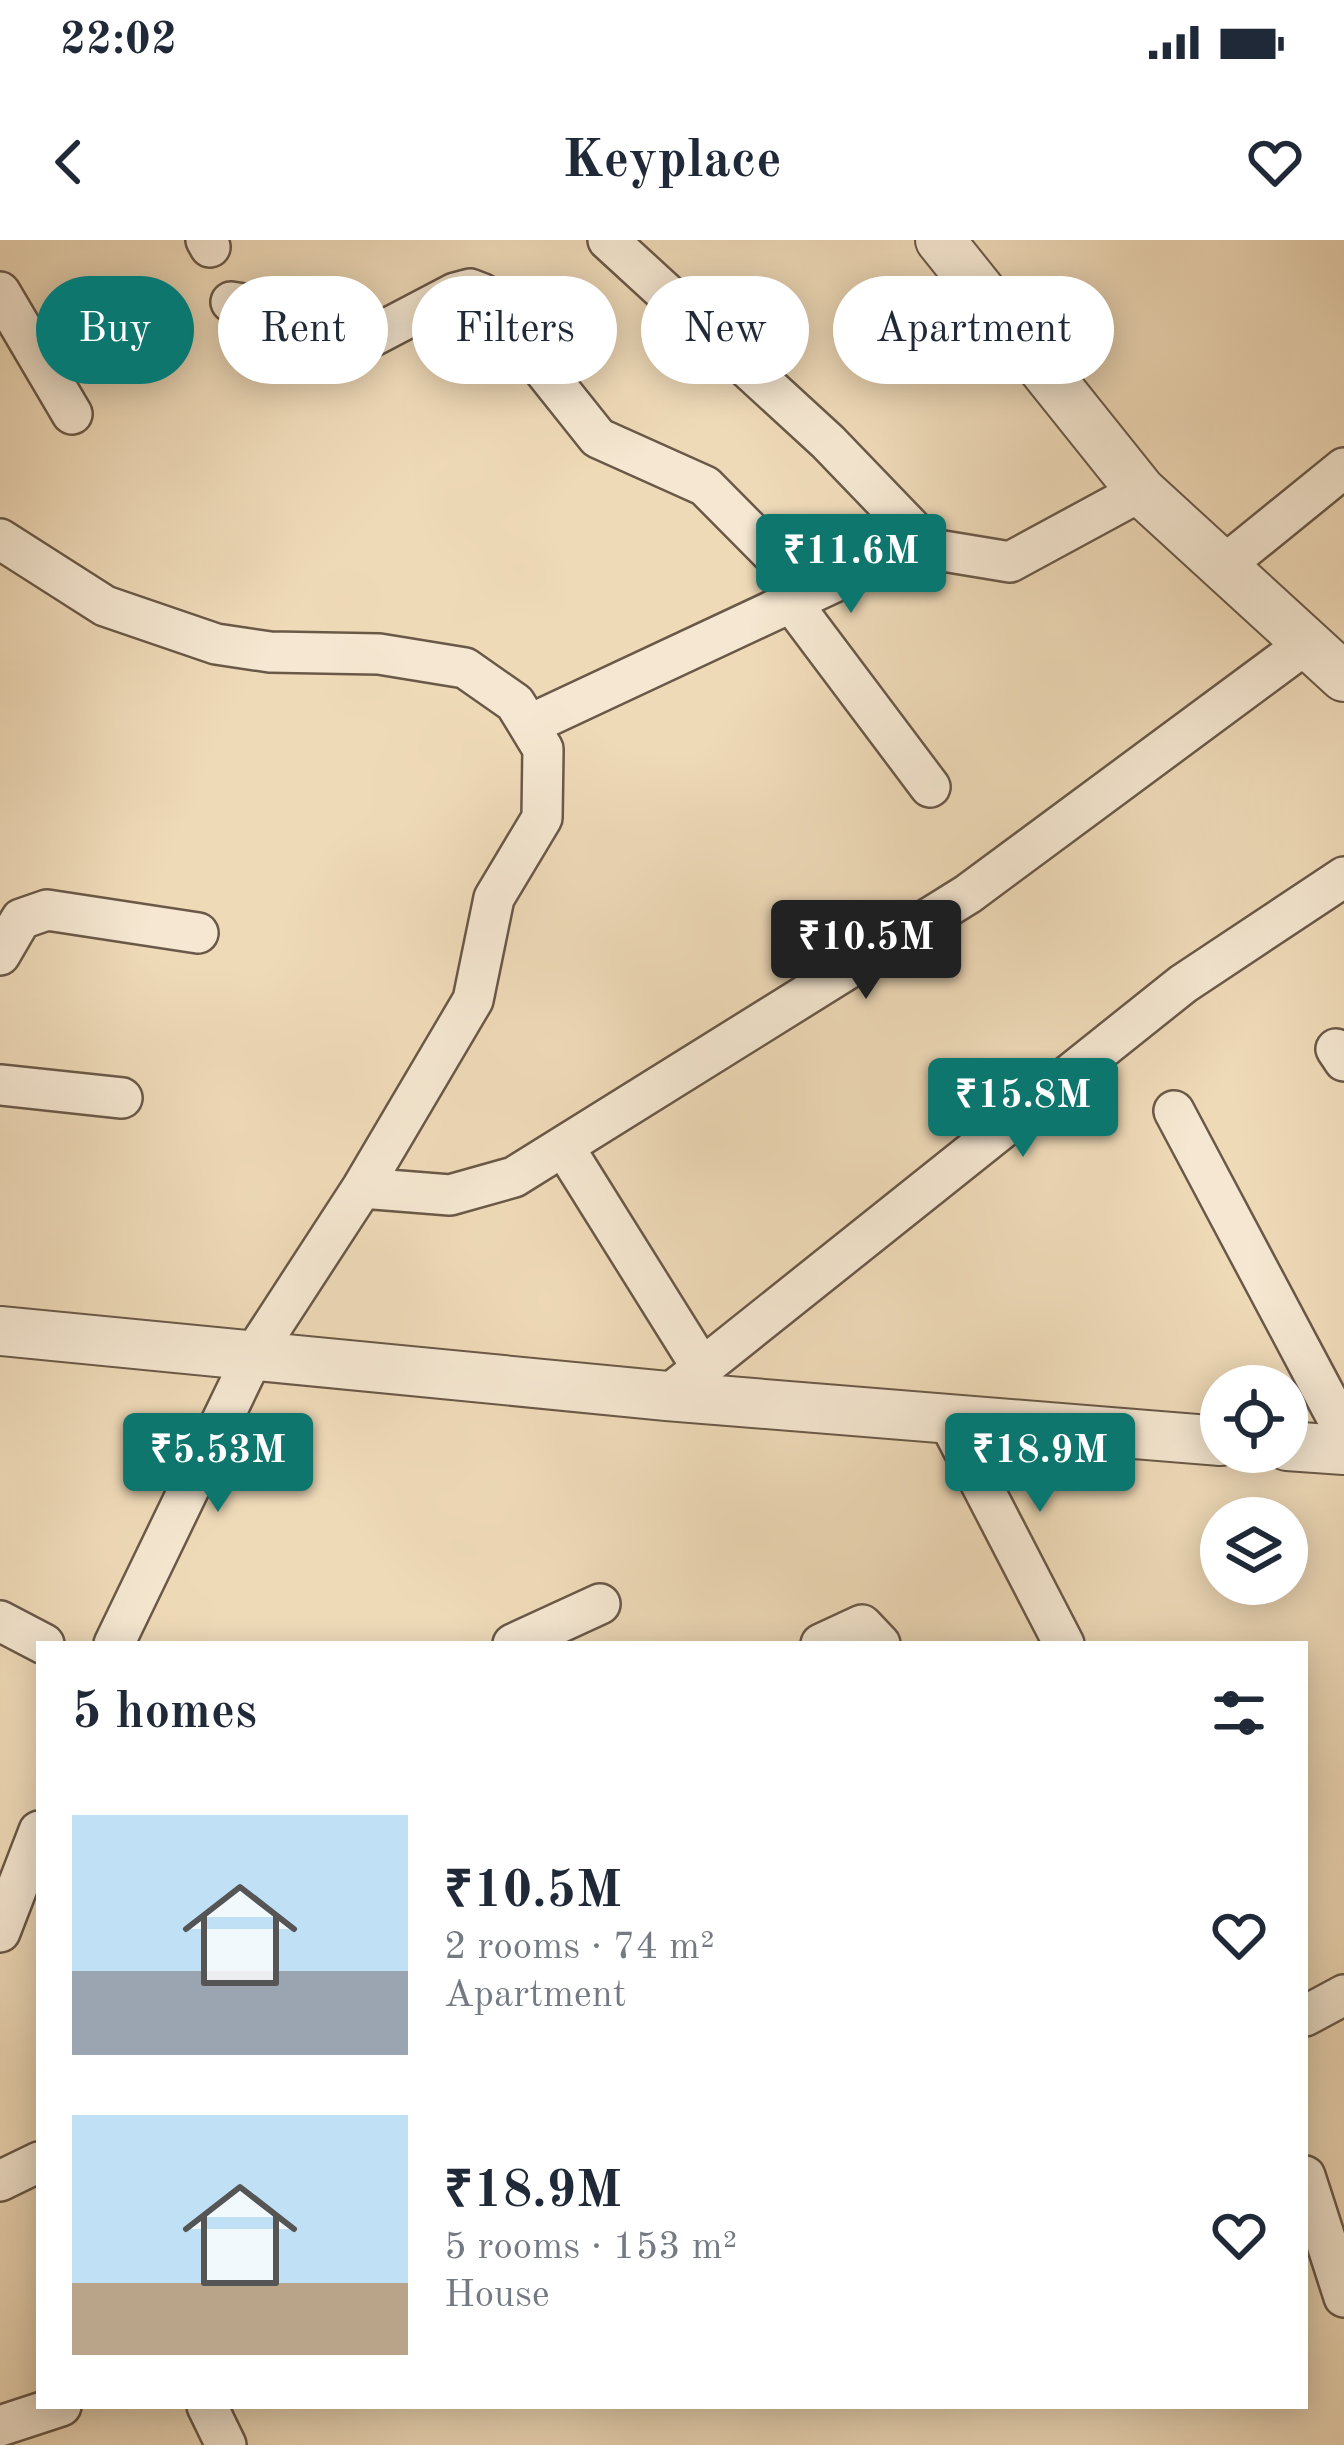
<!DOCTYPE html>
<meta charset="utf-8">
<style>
:root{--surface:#fff;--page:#f2f2f3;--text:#1f2937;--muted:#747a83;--accent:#0f766e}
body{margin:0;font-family:"Old Standard TT",serif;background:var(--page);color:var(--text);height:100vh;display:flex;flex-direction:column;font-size:45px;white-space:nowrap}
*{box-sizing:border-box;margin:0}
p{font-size:39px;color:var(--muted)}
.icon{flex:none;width:66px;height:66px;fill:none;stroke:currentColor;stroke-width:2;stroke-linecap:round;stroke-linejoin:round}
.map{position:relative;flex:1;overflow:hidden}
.details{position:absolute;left:36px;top:1401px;width:1272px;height:768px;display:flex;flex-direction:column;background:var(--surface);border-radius:0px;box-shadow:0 6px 30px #0003}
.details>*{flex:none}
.hud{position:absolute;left:36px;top:36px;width:1272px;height:108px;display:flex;gap:24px}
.fabs{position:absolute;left:1200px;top:1125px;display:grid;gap:24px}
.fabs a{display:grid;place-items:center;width:108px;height:108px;border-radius:50%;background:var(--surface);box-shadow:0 6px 30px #0003;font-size:60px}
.price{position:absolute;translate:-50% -102px;padding:0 27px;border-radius:12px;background:var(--accent);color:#fff;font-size:39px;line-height:78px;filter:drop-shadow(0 3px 6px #0008)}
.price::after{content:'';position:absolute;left:50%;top:72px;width:36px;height:27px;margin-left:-18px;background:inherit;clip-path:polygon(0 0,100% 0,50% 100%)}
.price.current{background:#222;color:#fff}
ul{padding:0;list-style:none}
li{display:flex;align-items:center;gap:36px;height:300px;padding:0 36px}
li span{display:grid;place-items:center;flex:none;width:336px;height:240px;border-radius:0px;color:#555}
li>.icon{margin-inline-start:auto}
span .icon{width:144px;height:144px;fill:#fffc;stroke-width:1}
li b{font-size:51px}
h2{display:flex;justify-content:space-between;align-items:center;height:144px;padding:0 36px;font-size:51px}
.pill{padding:0 42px;border-radius:54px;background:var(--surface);box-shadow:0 6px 30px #0003;font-size:42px;line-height:108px}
.pill.current{background:var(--accent);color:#fff}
.status{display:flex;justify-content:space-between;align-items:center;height:84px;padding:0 60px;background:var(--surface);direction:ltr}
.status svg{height:33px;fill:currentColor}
header{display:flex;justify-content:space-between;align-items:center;height:156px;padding:0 36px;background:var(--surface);font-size:54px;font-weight:700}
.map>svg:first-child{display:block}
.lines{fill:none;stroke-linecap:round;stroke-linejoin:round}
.minor-casing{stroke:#6a5948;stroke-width:44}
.tertiary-casing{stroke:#6a5948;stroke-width:52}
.minor{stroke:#f5e7d1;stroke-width:39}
.tertiary{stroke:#f5e7d1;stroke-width:48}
</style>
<div class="status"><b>22:02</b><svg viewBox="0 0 49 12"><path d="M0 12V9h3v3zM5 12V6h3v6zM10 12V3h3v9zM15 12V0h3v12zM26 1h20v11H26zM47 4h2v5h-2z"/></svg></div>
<header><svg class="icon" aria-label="back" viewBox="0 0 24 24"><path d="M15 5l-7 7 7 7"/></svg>Keyplace<svg class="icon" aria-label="heart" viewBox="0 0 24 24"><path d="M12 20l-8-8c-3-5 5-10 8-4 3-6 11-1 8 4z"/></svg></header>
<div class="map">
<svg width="1344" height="2205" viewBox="0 0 1344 2205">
<rect width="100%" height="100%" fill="#efdab8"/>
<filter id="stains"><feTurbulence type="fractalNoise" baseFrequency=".00167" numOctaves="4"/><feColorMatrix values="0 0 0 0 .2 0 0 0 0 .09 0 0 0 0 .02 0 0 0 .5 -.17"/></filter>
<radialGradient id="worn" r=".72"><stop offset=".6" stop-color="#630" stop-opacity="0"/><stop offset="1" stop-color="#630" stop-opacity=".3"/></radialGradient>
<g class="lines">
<g class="minor-casing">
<path id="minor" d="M206 0 210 7
M608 0 828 202 931 309
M0 52 72 174
M231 62 314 75 354 106 455 53 470 49 483 54 598 198 705 246 811 353
M0 299 105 366 216 404 270 412 379 414 465 428 515 463 543 509 542 578 494 658 473 760 362 948 254 1114 114 1404
M1222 327 1344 228
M791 362 930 547
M531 484 877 322 931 309 1010 322 1141 251
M0 715 21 679 47 670 198 693
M1336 809 1344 821
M0 845 122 858
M1174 871 1344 1191
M564 907 702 1128
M362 948 450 955 514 937 968 654 1307 403
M667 1156 1183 744 1344 637
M948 1180 1064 1404
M0 1381 44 1404
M513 1404 600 1364
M821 1404 862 1385 880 1404
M0 1692 39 1591
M1305 1776 1344 1755
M1305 1936 1344 2057
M0 1941 39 1922
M207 2166 226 2205
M0 2186 61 2166"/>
</g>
<g class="tertiary-casing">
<path id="tertiary" d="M940 0 1141 251 1344 437
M0 1091 667 1156 1221 1201
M1287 1206 1344 1210"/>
</g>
<use href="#minor" class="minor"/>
<use href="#tertiary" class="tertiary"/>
</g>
<rect width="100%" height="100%" filter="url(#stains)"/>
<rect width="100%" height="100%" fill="url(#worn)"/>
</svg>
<div class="fabs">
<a><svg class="icon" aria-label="locate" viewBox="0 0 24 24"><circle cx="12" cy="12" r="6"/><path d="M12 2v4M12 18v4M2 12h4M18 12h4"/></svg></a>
<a><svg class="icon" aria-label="layers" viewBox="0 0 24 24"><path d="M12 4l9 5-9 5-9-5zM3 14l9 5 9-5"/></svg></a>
</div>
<b class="price" style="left:851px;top:376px">₹11.6M</b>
<b class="price current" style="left:866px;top:762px">₹10.5M</b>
<b class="price" style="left:1023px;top:920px">₹15.8M</b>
<b class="price" style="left:218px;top:1275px">₹5.53M</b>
<b class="price" style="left:1040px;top:1275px">₹18.9M</b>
<div class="hud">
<a class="pill current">Buy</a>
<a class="pill">Rent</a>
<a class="pill">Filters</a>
<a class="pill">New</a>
<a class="pill">Apartment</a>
</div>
<section class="details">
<h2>5 homes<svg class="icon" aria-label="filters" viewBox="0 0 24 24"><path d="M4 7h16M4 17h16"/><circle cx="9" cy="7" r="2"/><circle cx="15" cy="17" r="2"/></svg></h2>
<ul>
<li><span style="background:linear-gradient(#bfe0f5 65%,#9aa5b1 0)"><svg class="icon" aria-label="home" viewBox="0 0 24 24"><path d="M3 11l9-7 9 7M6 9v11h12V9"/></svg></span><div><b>₹10.5M</b><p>2 rooms · 74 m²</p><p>Apartment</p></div><svg class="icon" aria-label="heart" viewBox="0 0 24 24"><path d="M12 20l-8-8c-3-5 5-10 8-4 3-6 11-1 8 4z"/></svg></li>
<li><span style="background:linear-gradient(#bfe0f5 70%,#b9a48a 0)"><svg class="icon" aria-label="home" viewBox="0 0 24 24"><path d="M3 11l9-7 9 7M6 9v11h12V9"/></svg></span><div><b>₹18.9M</b><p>5 rooms · 153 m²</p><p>House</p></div><svg class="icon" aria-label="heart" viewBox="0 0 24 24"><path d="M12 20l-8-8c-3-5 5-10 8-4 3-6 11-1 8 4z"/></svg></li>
</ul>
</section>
</div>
